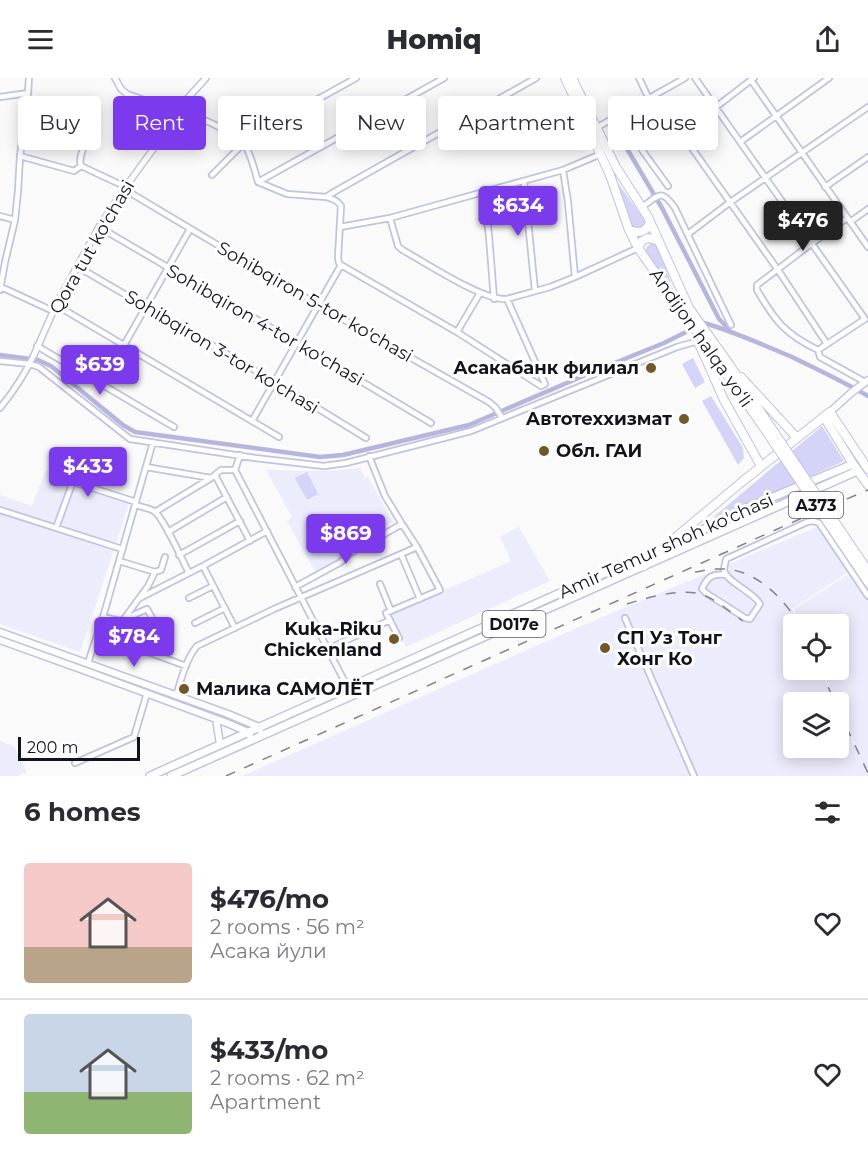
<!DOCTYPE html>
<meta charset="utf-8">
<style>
:root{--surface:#fff;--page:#f2f2f3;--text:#2b2b33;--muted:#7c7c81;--line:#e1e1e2;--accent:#7c3aed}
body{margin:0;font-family:Montserrat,sans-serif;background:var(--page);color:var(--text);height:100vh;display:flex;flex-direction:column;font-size:22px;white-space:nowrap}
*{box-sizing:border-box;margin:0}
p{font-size:20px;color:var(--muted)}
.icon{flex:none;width:33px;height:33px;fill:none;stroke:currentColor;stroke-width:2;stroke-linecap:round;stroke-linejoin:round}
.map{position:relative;height:698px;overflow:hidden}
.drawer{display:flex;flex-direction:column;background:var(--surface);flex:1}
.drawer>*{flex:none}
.hud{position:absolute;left:18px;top:18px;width:832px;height:54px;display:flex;gap:12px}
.controls{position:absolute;left:783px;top:536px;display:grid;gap:12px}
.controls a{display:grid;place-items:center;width:66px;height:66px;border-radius:6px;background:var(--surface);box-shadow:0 3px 15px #0003;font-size:30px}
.scale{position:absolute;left:18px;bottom:15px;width:122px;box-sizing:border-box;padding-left:6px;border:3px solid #13131e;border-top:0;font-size:16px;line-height:21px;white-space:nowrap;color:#13131e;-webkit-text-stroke:4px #fff;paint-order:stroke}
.price{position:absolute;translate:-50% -51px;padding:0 14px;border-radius:6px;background:var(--accent);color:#fff;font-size:20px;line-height:39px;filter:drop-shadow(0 2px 3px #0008)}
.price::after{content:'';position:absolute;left:50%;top:36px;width:18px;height:14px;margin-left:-9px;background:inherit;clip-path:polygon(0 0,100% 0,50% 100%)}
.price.current{background:#222;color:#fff}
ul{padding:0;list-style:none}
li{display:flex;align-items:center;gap:18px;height:150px;padding:0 24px}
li+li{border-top:2px solid var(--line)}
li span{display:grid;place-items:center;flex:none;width:168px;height:120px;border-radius:6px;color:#555}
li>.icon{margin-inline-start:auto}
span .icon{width:72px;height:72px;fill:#fffc;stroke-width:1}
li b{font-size:26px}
h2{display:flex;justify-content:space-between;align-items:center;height:72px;padding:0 24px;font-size:26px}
.tag{padding:0 21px;border-radius:6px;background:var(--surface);box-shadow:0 3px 15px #0003;font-size:21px;line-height:54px}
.tag.current{background:var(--accent);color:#fff}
header{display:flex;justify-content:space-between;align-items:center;height:78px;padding:0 24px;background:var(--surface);font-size:27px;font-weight:800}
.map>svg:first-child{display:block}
.built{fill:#ebecfc}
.green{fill:#d3d4f7}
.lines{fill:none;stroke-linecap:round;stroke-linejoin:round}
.canal{stroke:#b4b6de;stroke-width:4.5}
.minor-casing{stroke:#c1c3e2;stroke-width:8}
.tertiary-casing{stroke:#c1c3e2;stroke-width:8}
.secondary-casing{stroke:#c1c3e2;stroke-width:9}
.primary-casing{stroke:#c1c3e2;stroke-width:10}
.trunk-casing{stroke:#c1c3e2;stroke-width:10}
.minor{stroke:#fff;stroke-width:4.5}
.tertiary{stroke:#fff;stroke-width:5}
.secondary{stroke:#fff;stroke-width:6}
.primary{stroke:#fff;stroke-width:7}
.trunk{stroke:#fff;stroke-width:8}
.rail{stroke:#828287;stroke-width:1.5;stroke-dasharray:10 10;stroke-linecap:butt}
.trunk-bridge-casing{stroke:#c1c3e2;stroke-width:10;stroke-linecap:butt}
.trunk-bridge{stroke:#fff;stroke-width:8}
.poi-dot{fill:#725729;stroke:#fff;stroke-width:2}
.labels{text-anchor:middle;stroke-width:6;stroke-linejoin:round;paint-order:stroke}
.shield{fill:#fff;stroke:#5a5a62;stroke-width:1.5}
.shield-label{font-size:16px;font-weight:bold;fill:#13131e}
.street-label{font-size:18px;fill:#13131e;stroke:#fff}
.poi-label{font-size:18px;font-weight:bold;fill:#13131e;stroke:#fff;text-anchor:end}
</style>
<header><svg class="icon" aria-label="menu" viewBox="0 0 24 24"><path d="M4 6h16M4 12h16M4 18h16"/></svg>Homiq<svg class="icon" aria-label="share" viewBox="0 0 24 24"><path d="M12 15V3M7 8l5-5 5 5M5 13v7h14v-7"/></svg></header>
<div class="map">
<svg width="868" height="698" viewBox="0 0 868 698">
<rect width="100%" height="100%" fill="#fafafa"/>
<path class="built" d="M360 390 365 400 368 399 393 444 348 472 341 481 316 495 287 443 292 439 266 392 327 393Z
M46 392 130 423 80 574 0 546V417L32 428Z
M519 449 550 503 406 569 390 536 511 483 500 459Z
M817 449 848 494 792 531 799 546H794V591H820L835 624H794V669H838L839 632 856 671 857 670 839 629 838 624H836L821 591H838V546H801L794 531 849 496 868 524V698H242L579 549Z
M0 663 14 668 27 694 17 698H0Z"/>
<path class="green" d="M618 105 645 143 644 149 641 152 632 150 631 148Z
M650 166H656L659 169 674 215 646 176C645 171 646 169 650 166Z
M693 280 705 304 695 310 682 286Z
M711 318 743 370 744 380 738 387 702 323Z
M822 348 844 383 704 447Z
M307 394 318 416 307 422 295 400Z"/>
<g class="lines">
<path class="canal" d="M626 69 662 130 719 241 729 251
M0 277 38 282 51 288 123 347 135 354 320 379 343 377 469 347 590 295 664 265 704 245C735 254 764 267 794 280 819 292 844 304 868 318"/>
<g class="minor-casing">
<path id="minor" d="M639 0 649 21
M695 0 865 241 818 272 820 279 865 304
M754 0 751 2 868 169
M28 15 29 0
M655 18 778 192 827 266
M0 19 28 15 20 78 18 113 15 142 5 184 0 212
M716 29 751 2
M176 33C193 35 240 56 247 71 252 81 255 93 258 104L287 116 326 119C333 121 337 122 341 128L338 180 339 185 341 187 457 254 541 308 545 306
M25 36 86 54C89 66 77 76 81 88
M596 50 685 0
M740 64 829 0
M606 70C615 64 623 57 634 61L668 108
M20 78 74 93 81 88 126 109
M563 92 568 124 575 199
M212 97 243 66 257 55 356 0
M524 103 535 213
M258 104 444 0
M825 109 868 79
M124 111 318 227 489 324 496 330 502 340
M484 114 489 158 494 221
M326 119 334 114 536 0
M641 130C659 117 661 110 675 130L731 247
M0 138 15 142
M390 140 398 168 401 171C424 184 483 223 507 221L550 209 575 199 638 170
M850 144 868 131
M99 149 297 265 431 345
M340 149 390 140 563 92 601 76
M688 156 729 125 868 29
M78 189 275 304 366 360
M1 209 53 233
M507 221 545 306
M56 227 279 359
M457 254 480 215
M37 268 174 349
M818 272C785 256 775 243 757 212V207L811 166 847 140
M0 283 30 286 39 289 130 361 255 380 324 388 346 385 471 353 677 269 698 263
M102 306 190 151
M0 330C13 314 25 296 34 277
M252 343 341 187
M240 377 235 392 348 610
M369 378 385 418 402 446
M146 389 211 400 221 392H235
M215 397 250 463
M136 427C141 429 149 430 154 433 164 440 182 482 189 495L203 488 235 550
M0 432 122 471
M155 434 211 400
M56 450 72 406 74 404 136 424
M168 454 227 419
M417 469 401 476 420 521
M179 477 240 443
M119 483 155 494
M203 488 267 453
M726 497C713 495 707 499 702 511L706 515 745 540 750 541 760 526C754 514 724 503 724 491 724 490 726 482 726 481L807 444 814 443 819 445 868 518
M380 506 391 533
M295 509 341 484 349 476 402 446 417 469 440 512 386 535 399 560
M140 520 189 495
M189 520 213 508
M103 539 120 543 147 531 166 565 161 578
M625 540 694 698
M124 541 148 508 155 494 161 492 165 479
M120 543 115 562 186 588
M195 545 225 530
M328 571 390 542
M88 585 103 539 153 364
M176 618C181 602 186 581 197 568L274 531 401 476
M75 685 134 659 147 615"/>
</g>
<g class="tertiary-casing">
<path id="tertiary" d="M115 0 121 11 127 16 176 33
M34 277 56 227 99 149 124 111 154 70 176 33 206 0"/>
</g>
<g class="secondary-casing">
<path id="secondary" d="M830 334 851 315 868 302
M0 554 228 636 259 649 260 652
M0 562 86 593 227 645 248 654 252 662
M216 641 220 666"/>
</g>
<g class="primary-casing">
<path id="primary" d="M150 698 623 487 660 473 744 431 853 386
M171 698 857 393"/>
</g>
<g class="trunk-casing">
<path id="trunk" d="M565 0 610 97 629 152 638 170 764 350
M572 0 616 89 648 139 689 230 729 286 770 348
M629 152C639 156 647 154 650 144
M638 170 642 163 648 160 659 163
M696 259 724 322 761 388
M741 299 797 360
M824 339 853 386 868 407
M644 488 676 459 743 403 830 334 868 391"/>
</g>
<use href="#minor" class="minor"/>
<use href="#tertiary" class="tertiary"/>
<use href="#secondary" class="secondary"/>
<use href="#primary" class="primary"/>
<use href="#trunk" class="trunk"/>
<path class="rail" d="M695 494C702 493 710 491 718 491 753 489 782 518 799 546
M627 526C646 520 684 509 703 517 717 522 730 534 743 543
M820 591 835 624
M838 631 868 695
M226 698 811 436 868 412"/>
<g class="trunk-bridge-casing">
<path id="trunk-bridge" d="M770 348 868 493
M764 350 868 504"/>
</g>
<use href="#trunk-bridge" class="trunk-bridge"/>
</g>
<g class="poi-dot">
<circle cx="651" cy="290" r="6"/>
<circle cx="684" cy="341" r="6"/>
<circle cx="544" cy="373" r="6"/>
<circle cx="394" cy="561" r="6"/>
<circle cx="605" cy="570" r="6"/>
<circle cx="184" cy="611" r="6"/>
</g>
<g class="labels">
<g class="shield">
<rect x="789" y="414" width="54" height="26" rx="4.5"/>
<rect x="482.5" y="533" width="63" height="26" rx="4.5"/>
</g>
<g class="shield-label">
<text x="816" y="433">A373</text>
<text x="514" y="552">D017e</text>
</g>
<g class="street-label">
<text transform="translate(92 169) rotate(-60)" y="6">Qora tut ko'chasi</text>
<text transform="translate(315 224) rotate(30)" y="6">Sohibqiron 5-tor ko'chasi</text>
<text transform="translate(265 247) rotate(30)" y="6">Sohibqiron 4-tor ko'chasi</text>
<text transform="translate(701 260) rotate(55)" y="6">Andijon halqa yo‘li</text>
<text transform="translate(222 274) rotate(31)" y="6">Sohibqiron 3-tor ko'chasi</text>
<text transform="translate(666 468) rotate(-24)" y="6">Amir Temur shoh ko'chasi</text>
</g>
<g class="poi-label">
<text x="639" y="296">Асакабанк филиал</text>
<text x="672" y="347">Автотеххизмат</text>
<text x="556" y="379" text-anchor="start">Обл. ГАИ</text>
<text x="382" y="557">Kuka-Riku<tspan x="382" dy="21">Chickenland</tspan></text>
<text x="617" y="566" text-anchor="start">СП Уз Тонг<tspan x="617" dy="21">Хонг Ко</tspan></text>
<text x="196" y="617" text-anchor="start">Малика САМОЛЁТ</text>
</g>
</g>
</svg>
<div class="controls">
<a><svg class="icon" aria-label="locate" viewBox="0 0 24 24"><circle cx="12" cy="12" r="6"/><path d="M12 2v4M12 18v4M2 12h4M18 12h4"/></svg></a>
<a><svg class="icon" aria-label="layers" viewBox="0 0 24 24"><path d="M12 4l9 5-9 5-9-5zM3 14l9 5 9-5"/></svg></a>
</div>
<div class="scale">200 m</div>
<b class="price" style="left:518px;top:159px">$634</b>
<b class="price current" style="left:803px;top:174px">$476</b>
<b class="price" style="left:100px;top:318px">$639</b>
<b class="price" style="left:88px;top:420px">$433</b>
<b class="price" style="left:346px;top:487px">$869</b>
<b class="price" style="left:134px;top:590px">$784</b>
<div class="hud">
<a class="tag">Buy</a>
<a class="tag current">Rent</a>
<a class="tag">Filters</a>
<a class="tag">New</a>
<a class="tag">Apartment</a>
<a class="tag">House</a>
</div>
</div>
<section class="drawer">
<h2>6 homes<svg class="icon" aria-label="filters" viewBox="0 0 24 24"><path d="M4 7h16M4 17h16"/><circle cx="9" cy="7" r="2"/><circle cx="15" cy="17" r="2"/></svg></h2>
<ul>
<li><span style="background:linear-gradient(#f6c9c9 70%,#b9a48a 0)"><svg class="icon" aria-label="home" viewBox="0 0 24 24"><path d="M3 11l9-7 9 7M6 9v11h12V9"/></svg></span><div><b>$476/mo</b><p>2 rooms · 56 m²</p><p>Асака йули</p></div><svg class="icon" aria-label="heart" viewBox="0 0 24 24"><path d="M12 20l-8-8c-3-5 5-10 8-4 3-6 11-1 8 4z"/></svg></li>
<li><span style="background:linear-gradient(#c9d6e8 65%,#8fb573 0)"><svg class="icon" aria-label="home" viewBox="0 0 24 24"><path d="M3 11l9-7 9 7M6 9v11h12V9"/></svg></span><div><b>$433/mo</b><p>2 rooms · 62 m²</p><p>Apartment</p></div><svg class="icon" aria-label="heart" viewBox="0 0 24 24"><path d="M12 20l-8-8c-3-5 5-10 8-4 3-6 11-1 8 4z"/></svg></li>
</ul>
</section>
